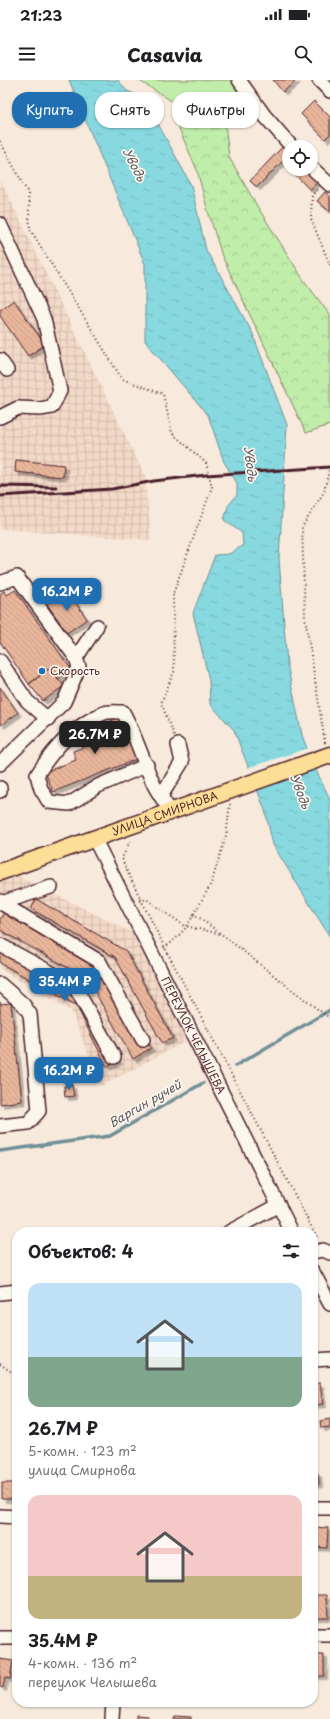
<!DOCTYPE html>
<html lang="ru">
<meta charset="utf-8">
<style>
:root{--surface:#fff;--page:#f6f6f6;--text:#202124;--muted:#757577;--accent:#1f6fb2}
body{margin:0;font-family:"Playpen Sans",sans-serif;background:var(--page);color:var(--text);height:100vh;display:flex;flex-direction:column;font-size:15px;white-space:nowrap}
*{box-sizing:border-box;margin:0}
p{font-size:13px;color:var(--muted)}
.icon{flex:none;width:22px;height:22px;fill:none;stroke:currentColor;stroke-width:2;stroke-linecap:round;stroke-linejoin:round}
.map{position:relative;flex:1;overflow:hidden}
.panel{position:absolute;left:12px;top:1147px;width:306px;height:480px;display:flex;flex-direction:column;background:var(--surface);border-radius:16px;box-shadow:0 1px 3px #0004}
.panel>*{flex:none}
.banner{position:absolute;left:12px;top:12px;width:306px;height:36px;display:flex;gap:8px}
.fabs{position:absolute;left:282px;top:60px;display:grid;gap:8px}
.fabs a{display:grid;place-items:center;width:36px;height:36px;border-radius:50%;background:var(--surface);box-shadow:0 1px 3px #0004;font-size:20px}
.price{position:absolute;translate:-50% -34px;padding:0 9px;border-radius:8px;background:var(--accent);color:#fff;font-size:13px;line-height:26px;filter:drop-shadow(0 1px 2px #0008)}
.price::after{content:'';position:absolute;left:50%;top:24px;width:12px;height:9px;margin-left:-6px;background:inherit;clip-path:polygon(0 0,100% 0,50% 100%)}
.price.on{background:#222;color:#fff}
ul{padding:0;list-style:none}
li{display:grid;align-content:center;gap:8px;height:212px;padding:0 16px}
li span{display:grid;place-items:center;height:124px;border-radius:12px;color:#555}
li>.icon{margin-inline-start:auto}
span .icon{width:72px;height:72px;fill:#fffc;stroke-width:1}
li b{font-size:17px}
h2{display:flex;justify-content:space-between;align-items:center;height:48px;padding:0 16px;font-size:17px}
.pill{padding:0 14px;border-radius:16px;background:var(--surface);box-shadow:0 1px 3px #0004;font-size:14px;line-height:36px}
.pill.on{background:var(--accent);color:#fff}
.status{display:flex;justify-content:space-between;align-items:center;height:28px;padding:0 20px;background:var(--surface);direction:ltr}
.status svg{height:11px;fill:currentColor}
header{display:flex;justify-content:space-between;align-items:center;height:52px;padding:0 16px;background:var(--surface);font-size:18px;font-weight:800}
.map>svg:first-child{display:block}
.industrial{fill:url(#industrial-grid)}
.forest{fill:url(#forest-crowns);stroke:#85866a}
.garden{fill:#c0edaa;stroke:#85866a}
.water{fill:url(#water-ripples);stroke:#6f8f97}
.pier{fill:#f7eadc}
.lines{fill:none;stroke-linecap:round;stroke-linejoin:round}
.stream{stroke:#6f8f97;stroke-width:3.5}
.building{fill:url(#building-back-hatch);stroke:#4a1f2b;filter:url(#shadow)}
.minor-casing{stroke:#4a1f2b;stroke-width:16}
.major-casing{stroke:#4a1f2b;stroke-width:19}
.path{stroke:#4a1f2b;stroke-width:2;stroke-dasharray:1 3;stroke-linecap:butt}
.minor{stroke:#fbf7ec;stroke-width:13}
.major{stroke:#fdde96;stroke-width:16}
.rail{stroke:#4a1f2b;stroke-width:3}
.poi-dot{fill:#1f6fb2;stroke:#fbf7ec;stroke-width:1.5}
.labels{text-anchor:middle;stroke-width:3.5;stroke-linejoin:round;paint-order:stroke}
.poi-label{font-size:11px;fill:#4a1f2b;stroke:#fbf7ec;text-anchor:start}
.street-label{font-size:11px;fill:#4a1f2b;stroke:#fbf7ec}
.water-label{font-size:12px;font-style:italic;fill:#5c5761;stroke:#fbf7ec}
</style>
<div class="status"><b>21:23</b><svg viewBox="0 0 49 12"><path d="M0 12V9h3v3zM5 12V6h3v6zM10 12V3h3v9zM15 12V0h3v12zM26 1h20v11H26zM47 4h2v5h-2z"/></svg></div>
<header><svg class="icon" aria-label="menu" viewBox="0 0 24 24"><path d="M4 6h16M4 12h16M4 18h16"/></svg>Casavia<svg class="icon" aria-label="search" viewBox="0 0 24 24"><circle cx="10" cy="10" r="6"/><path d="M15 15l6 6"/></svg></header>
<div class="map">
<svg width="330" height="1639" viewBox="0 0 330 1639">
<defs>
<pattern id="industrial-grid" width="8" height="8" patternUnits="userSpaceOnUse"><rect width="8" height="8" fill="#f3dac8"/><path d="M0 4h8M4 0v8" fill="none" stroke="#d2bbac"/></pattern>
<pattern id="forest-crowns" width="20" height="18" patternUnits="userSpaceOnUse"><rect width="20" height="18" fill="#c0edaa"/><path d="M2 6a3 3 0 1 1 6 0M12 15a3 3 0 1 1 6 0" fill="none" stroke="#a6cb92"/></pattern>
<pattern id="water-ripples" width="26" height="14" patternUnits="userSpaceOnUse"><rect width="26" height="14" fill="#87d9df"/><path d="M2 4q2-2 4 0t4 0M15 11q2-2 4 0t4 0" fill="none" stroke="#76bac0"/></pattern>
<pattern id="building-back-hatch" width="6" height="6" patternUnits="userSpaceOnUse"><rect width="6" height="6" fill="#e9b69b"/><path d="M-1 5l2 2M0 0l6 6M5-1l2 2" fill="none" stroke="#c99c86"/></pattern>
<filter id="shadow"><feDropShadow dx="3.5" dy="3.5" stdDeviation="0" flood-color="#0004"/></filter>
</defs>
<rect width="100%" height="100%" fill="#f7eadc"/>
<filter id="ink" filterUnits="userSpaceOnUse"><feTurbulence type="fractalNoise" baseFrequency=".025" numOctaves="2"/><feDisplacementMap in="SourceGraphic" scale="8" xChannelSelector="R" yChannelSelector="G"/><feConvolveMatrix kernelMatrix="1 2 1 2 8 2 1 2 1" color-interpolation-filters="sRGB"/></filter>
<g filter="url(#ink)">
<path class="industrial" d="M0 99 145 396 151 460 0 449Z
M18 796 147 860 196 956 101 1006 71 931 0 889V802Z"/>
<path class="forest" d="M194 13 223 27 229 77 257 126 303 199 330 235V345L306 353 222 176 207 128 197 90 174 37Z"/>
<path class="garden" d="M138 0H236L244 12 223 27 194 13 181 27Z"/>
<path class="water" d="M69 0H118L127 11 161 24 156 40 191 105 206 170 252 252 287 345 279 479 287 584 302 655 312 682 330 719V857L273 765 265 730 234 650 210 624 209 600 193 533 215 475 229 474 243 465 242 453 224 440 228 426 237 415V403L224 382 208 335 145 261V184Z"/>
<path class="pier" d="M309 668 316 688 256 711 247 688Z"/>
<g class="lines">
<path class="stream" d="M235 986 330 930
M0 1071 110 1056 203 1003"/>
</g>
<path class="building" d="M273 0H297L283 12Z
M314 21 330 37V54L325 59 301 34Z
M284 65 289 70V87L283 81 257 107 250 101Z
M290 89H306L317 102 310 110Z
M325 112 330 116V132L317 121Z
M14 220 45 265 28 276 0 236V230Z
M16 380 64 385 63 397 15 392Z
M15 510 71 589 58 599 50 588 29 604 0 562V514L4 511 7 515Z
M67 510 87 539 67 553 47 524Z
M50 588 64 606 43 621 29 604Z
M0 607 18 633 1 645 0 643Z
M121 637 137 679 53 712 45 692 76 680 73 671 87 666 82 652Z
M36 819 126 871 173 958 162 963 115 877 31 829Z
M6 830 102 883 92 901 0 850V839Z
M0 868 85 916 119 981 107 987 76 925 0 883Z
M109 895 151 968 133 979 91 905Z
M0 922V924L11 923 22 1021 0 1024Z
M72 1005 74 1016 65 1017 64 1006Z
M320 1303 323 1324 314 1325 313 1304Z
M330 1339V1347L321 1348 320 1341Z
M318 1393 319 1404 313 1405V1394Z
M2 1403H17V1419H2Z
M313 1447 328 1448 327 1468 313 1467Z
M316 1515H327L328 1537H313V1527H317Z
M313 1575H324V1596H313Z
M0 1579 13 1581 10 1599 5 1598 3 1608 0 1607Z
M136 1635 148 1636V1639H136Z
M175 1636 191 1637V1639H174Z"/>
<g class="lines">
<g class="minor-casing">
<g id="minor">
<path d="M239 0 264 35 292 67"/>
<path d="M319 0 330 11"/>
<path d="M311 87 330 105"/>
<path d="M0 144 44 239 60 311 52 327 40 329 18 328 0 337"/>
<path d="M0 280 7 290"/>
<path d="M0 503 17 497 76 578 79 587 64 622 0 684"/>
<path d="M76 578 97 546"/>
<path d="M0 581 27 621 48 639"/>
<path d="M147 685 98 706 69 724 49 722 41 709 37 695C53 669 75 645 104 633 109 631 117 632 123 632 136 656 143 681 154 705 159 714 165 723 171 732"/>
<path d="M0 708V711"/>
<path d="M161 716 182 682 178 665"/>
<path id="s1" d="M94 758 292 1152"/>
<path d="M0 821 1 823 99 881 143 960"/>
<path d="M1 823 51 807"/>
<path d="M0 865 74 905 114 977"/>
<path d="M0 904 23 924 30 934 39 1031 28 1043 0 1046"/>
<path d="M229 1152 279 1125"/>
<path d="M313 1172 323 1170 330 1173"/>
<path d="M313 1192 330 1224"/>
<path d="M0 1213 17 1211"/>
<path d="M313 1280 330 1279"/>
<path d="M313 1428H330"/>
<path d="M0 1436 17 1437"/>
<path d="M313 1555H330"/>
<path d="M0 1558H17"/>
<path d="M112 1639 113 1622"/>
</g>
</g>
<g class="major-casing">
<g id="major">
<path id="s2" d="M0 792 330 675"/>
</g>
</g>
<path class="path" d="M0 61 28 113 30 149 122 299 163 314 172 353 206 383 212 407 173 514 174 592 161 623 174 655
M317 110 312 115 311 139 330 185
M325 663 305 537 302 447 324 412 330 386
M230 724 226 756 211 804 194 834C241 867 283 905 330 938
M130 761 122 778 125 787 165 868 318 1159
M140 821 146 819 185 846 221 854
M164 868C177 859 187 848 194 834
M0 1284 17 1296"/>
<use href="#minor" class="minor"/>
<use href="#major" class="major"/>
<path class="rail" d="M0 406 56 407
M0 416 112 409 154 401 206 395 330 387"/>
</g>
</g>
<circle class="poi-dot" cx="42" cy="591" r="4"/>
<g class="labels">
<g class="poi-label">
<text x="50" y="595">Скорость</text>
</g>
<g class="street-label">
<text dy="4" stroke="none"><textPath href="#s2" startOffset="175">УЛИЦА СМИРНОВА</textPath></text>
<text dy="4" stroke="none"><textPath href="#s1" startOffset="221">ПЕРЕУЛОК ЧЕЛЫШЕВА</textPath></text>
</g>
<g class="water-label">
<text transform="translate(134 85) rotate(63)" y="4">Уводь</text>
<text transform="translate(250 384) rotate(83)" y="4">Уводь</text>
<text transform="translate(300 712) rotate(69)" y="4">Уводь</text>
<text transform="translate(145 1024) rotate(-30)" y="4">Варгин ручей</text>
</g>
</g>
</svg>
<div class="fabs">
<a><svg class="icon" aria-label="locate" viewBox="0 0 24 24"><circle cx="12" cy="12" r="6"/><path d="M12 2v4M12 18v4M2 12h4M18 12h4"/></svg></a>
</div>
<b class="price" style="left:67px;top:532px">16.2M ₽</b>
<b class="price on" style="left:95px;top:675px">26.7M ₽</b>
<b class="price" style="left:65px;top:922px">35.4M ₽</b>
<b class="price" style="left:69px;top:1011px">16.2M ₽</b>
<div class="banner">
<a class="pill on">Купить</a>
<a class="pill">Снять</a>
<a class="pill">Фильтры</a>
</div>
<section class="panel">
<h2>Объектов: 4<svg class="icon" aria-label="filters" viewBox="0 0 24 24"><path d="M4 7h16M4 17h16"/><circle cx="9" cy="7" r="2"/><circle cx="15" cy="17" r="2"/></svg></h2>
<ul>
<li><span style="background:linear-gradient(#bfe0f5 60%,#7fa58c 0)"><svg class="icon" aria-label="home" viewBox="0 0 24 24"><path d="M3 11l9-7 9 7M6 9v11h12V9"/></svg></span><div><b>26.7M ₽</b><p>5-комн. · 123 m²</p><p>улица Смирнова</p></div></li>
<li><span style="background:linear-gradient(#f6c9c9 65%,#c2b280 0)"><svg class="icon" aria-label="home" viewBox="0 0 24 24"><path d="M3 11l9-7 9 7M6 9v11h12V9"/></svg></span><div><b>35.4M ₽</b><p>4-комн. · 136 m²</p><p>переулок Челышева</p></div></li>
</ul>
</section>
</div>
